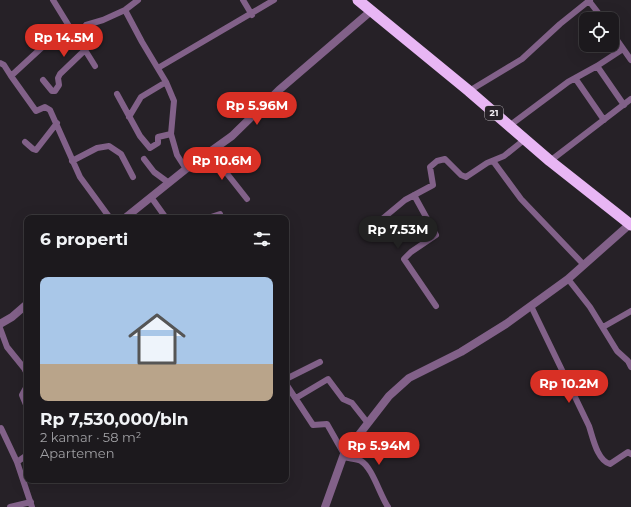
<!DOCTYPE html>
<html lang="id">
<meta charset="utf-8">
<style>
:root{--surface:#1c191d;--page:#252226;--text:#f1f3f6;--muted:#a0a0a4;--line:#3a383b;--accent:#d93025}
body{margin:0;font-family:Montserrat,sans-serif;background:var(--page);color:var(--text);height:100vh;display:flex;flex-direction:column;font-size:15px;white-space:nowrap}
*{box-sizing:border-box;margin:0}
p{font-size:13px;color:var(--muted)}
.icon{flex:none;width:22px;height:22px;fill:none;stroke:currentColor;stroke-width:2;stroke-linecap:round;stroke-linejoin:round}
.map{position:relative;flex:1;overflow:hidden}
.side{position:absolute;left:24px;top:215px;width:265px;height:268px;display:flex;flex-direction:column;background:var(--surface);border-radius:8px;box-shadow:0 4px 16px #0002,0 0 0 1px var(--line)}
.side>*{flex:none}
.fabs{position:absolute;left:579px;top:12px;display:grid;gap:8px}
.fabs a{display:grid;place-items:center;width:40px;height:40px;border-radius:8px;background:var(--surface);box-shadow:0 4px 16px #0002,0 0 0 1px var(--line);font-size:20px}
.price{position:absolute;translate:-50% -34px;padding:0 9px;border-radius:14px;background:var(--accent);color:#fff;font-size:13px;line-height:26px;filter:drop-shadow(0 1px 2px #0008)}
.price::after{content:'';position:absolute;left:50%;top:24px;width:12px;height:9px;margin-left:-6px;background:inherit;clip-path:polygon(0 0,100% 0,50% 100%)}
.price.current{background:#222;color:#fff}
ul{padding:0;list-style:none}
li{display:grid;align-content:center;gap:8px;height:212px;padding:0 16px}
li+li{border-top:1px solid var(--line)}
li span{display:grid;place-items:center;height:124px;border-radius:8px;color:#555}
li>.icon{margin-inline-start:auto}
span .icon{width:72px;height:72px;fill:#fffc;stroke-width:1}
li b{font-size:17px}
h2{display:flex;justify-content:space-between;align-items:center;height:48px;padding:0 16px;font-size:17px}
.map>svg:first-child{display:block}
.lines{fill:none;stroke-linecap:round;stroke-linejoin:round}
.minor{stroke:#826189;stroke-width:6}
.tertiary{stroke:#826189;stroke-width:8}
.trunk{stroke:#e8b6f4;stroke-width:11}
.labels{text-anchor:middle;stroke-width:3;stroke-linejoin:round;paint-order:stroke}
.shield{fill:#262127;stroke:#b4b0b5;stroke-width:1}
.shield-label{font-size:9px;font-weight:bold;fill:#f1edf2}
</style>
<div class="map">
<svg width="631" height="507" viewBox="0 0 631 507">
<rect width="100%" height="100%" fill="#262127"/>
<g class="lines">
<path class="minor" d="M53 0 69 26
M243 0 252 15
M589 1 603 19
M125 10 142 42 166 82 174 101 171 134 177 155 186 169
M612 33 631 60
M85 50 95 66
M0 63 4 65 11 76 63 28 69 26 76 36 86 25 103 20 125 10 138 0
M597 66 624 105
M158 68 274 0
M11 76 36 111 45 107 50 110 80 177 110 218
M575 78 604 120
M43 80 52 91H55L59 85 58 78 60 74 85 50 76 36
M469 91 522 59 560 24 590 0
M117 94 140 136 150 148 158 143V137L171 134
M129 117 141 97 166 82
M509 126 568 82 597 66 623 49
M25 142 33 149 36 150 57 123
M210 152 247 199
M144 159 154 172 169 183
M72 161 97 148 109 146 121 154 133 177
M493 161 521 199 584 265
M550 161 631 99
M414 195 436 235 411 252 404 259 436 306
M151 197 166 218
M208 218 220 214
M381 220 405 200 433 185 430 167 437 161 445 159 461 175 466 177 487 163 504 156 524 140
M568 279 590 307 617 351 628 361 631 367
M531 306 589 426C593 438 597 460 610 464L628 452 631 454
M603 327 631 311
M0 328 7 347 24 368 27 374
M286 379 320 362
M286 384 313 425 327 424 344 454
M27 386 22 395 27 407
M296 398 328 379 343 399 352 403 367 422
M1 428 17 462
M27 455 17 462 32 507
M343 457C349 459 356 458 361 461 372 467 380 495 388 507
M10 507 31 502"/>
<path class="tertiary" d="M125 218 186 169 232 136 279 90 371 11
M0 324 12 317 27 304
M325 507 344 454 389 396 409 378 461 352 506 324 568 279 630 224"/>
<path class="trunk" d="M358 0 469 91 550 161 631 225"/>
</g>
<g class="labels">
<rect class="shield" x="485" y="106" width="18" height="14" rx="3"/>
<g class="shield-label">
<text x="494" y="116">21</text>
</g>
</g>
</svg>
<div class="fabs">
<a><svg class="icon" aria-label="locate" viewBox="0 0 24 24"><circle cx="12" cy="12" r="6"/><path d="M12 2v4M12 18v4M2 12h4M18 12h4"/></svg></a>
</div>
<b class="price" style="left:64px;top:58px">Rp 14.5M</b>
<b class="price" style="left:257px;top:126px">Rp 5.96M</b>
<b class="price" style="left:222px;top:181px">Rp 10.6M</b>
<b class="price current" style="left:398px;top:250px">Rp 7.53M</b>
<b class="price" style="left:569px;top:404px">Rp 10.2M</b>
<b class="price" style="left:379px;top:466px">Rp 5.94M</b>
<section class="side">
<h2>6 properti<svg class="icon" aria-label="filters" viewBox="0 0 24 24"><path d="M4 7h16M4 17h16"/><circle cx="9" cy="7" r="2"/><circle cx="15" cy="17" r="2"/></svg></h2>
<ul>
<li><span style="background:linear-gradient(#a9c7e8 70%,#b9a48a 0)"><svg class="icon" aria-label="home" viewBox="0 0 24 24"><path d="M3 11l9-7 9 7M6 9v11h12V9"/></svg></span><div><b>Rp 7,530,000/bln</b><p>2 kamar · 58 m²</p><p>Apartemen</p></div></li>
</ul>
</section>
</div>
